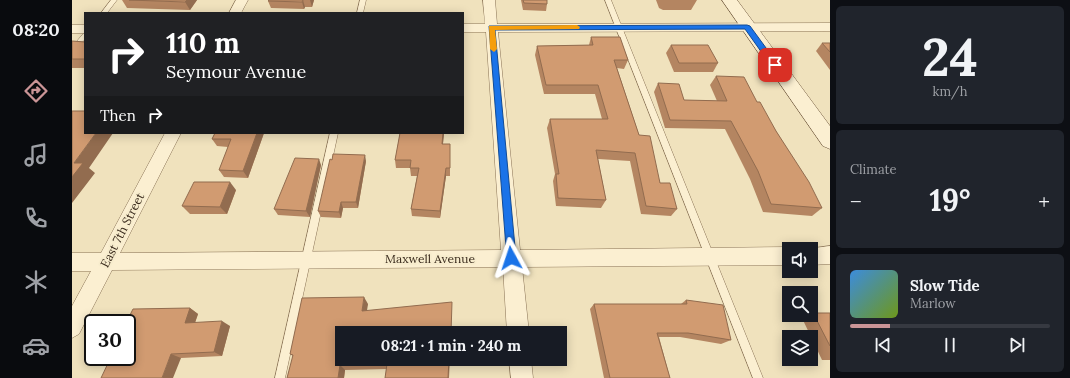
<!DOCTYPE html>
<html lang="en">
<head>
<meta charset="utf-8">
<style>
  body { margin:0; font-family:Lora,serif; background:#20242c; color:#f1f3f6; height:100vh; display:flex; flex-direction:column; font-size:15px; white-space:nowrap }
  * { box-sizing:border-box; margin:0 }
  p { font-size:13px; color:#9ea1a6 }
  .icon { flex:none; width:22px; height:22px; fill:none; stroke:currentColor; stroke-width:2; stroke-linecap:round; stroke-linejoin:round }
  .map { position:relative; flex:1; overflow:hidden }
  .side { display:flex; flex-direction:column; gap:6px; padding:6px; background:#0d0f14; width:240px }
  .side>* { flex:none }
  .hud { position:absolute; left:12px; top:12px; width:380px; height:122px; border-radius:0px; box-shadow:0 2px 10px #0003; background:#202124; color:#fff; overflow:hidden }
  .buttons { position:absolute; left:710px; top:242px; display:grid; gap:8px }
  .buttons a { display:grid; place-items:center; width:36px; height:36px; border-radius:0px; background:#171b24; box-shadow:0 2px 10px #0003; font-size:20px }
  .speed { position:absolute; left:12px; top:314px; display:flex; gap:8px; font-size:20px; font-weight:700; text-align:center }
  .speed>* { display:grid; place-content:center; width:52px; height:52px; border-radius:50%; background:#171b24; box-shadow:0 2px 10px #0003; line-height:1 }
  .speed .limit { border:2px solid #111; border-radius:6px; background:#fff; color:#111 }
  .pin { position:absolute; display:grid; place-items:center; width:34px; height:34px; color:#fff; margin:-17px; border-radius:8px; box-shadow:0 2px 6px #0006 }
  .me { position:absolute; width:44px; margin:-22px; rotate:355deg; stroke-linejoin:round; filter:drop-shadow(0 0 3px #0008) }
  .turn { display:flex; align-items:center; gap:14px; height:84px; padding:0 16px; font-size:18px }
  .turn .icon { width:52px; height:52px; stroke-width:2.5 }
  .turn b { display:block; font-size:28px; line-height:34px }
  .then { display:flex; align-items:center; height:38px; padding:0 16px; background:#0003; gap:8px; font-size:15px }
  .big { font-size:30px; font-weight:700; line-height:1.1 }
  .side .tile { flex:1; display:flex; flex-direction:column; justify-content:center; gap:6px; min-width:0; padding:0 14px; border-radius:6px; background:#20242c }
  .side .dial { align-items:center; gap:0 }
  .dial b { font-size:52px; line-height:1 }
  .song { display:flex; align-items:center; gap:12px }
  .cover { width:48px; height:48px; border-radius:6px; background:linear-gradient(135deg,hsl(210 70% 55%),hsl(80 70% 35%)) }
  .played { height:4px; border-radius:2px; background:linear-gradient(90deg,#cb9597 20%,#363941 20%) }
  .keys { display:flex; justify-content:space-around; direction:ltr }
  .heat { display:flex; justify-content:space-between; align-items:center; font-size:22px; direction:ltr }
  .trip { position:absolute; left:263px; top:326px; width:232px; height:40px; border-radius:0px; background:#171b24; box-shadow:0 2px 10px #0003; font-weight:700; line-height:40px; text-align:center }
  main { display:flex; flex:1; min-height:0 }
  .dock { display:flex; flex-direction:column; width:72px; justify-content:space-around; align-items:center; background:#090b0e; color:#9ea1a6 }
  .dock .icon { width:28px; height:28px }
  .dock .active { color:#cb9597 }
  .dock b { font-size:18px; color:#f1f3f6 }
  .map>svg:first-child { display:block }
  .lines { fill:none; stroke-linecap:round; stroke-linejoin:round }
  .lane-casing { stroke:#897255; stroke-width:1 }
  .street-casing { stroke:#897255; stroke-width:1 }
  .secondary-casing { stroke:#6b5339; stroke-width:1 }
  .lane { fill:#fbefd1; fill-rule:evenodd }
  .street { fill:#fbefd1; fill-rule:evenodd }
  .secondary { fill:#fbefd1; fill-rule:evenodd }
  .wall { fill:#b48561 }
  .shaded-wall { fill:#926c4f }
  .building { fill:#d19b71; stroke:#926c4f }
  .route { fill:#1a73e8; stroke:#114b97 }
  .slow { fill:#f59e0b }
  .labels { text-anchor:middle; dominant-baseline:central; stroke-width:4; stroke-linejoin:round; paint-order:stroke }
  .street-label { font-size:12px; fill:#38291b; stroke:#f7eccd }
</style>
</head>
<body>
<main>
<nav class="dock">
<b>08:20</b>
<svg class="icon active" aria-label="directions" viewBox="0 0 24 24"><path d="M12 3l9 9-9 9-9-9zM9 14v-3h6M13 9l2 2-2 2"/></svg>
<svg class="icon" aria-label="music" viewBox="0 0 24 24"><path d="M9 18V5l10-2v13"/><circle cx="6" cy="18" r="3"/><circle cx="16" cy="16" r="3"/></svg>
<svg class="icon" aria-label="phone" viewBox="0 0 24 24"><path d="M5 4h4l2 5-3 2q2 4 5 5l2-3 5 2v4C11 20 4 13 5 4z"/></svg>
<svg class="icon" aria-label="climate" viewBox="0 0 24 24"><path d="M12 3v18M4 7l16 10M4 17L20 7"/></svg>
<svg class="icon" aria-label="car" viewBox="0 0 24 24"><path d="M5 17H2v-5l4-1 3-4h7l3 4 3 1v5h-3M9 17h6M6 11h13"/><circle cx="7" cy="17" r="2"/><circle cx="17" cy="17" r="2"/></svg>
</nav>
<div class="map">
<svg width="758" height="378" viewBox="0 0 758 378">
  <rect width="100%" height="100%" fill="#f0e2bd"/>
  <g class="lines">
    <defs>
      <g id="lane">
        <polygon points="39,0 45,0 35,13 29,13"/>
        <polygon points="288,0 294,0 291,13 285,13"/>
        <polygon points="533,0 539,0 691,378 681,378"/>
        <polygon points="13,33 13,39 2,52 0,53 0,47 11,34"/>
        <polygon points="258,133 266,133 213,378 203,378"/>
      </g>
      <g id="street">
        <polygon points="164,0 176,0 169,13 157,13"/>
        <polygon points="411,0 423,0 425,24 758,23 758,31 426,32 448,250 717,247 721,249 717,249 717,265 450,267 457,333 435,333 431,267 40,270 7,334 0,338 0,306 19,271 0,271 0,253 29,253 93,133 109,133 48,253 429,250 414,32 391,32 391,24 413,24"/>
        <rect x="0" y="25" width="13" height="8"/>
        <polygon points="758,246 758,264 739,265 739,249 735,249"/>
        <polygon points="437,359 459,359 461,378 439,378"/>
      </g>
      <polygon id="secondary" points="650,0 665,0 758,126 758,149 751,146"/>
    </defs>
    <use href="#lane" class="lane-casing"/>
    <use href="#street" class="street-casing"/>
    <use href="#secondary" class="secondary-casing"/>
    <use href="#lane" class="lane"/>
    <use href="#street" class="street"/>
    <use href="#secondary" class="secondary"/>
  </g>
  <g class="wall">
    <polygon points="50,0 125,0 118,10 55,8"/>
    <polygon points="197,0 242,0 240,7 233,7 232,9 199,8 196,1"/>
    <polygon points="449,0 475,0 475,4 474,11 451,10"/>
    <polygon points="584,0 625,0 619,10 591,10 587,8"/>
    <polygon points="519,37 556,60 552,69 545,68 567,135 588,183 605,209 599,216 569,214 558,161 526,159 534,200 529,208 484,206 481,181 483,174 475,128 478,119 530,119 523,94 472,94 463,55 465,46 517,45"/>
    <polygon points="0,41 13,42 13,68 0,68"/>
    <polygon points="750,43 758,43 758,70 744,51"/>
    <polygon points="599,45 646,63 641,72 602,72 594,53"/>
    <polygon points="644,76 685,102 704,131 750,208 740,216 691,212 678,179 653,129 593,128 582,92 586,83 612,100 645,101 638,85"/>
    <polygon points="143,133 192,133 176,178 152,177 147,170 156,147 145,146 140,139"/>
    <polygon points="328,133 372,133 371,144 378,144 378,176 374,176 368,218 340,216 339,209 345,176 339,176 338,168 324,168 323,160"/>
    <polygon points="294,161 286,208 271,208 269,218 249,217 246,211"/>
    <polygon points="249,165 238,217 206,215 202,209"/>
    <polygon points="164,190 155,214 118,214 110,206"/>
    <polygon points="614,300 659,340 649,344 608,337 587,337 598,378 532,378 518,309 522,304 609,304"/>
    <polygon points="296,304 270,359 378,359 377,378 313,378 315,369 273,370 272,378 215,378 221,356 218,354"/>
    <polygon points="118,308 126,314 123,323 158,326 150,356 109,358 29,378"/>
    <polygon points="741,313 758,313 758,360 750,360 730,318 736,315 739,315 739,314"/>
  </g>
  <g class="shaded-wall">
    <polygon points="115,0 125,0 118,10 113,2"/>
    <polygon points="231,0 233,7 232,9 230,2"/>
    <polygon points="238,0 242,0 240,7"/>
    <polygon points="24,133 41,133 17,168 23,173 0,203 0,177 2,163"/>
    <polygon points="185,133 192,133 176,178 171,171"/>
    <polygon points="371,133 372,133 370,152 370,144"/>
    <polygon points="293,155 294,161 286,208 284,202"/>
    <polygon points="247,159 249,165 238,217 234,211"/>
    <polygon points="374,168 374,176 368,218 368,211"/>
    <polygon points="158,182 164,190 155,214 148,207"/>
    <polygon points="269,202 271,208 269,218 267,212"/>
    <polygon points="292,297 296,304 294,317 290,311"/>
    <polygon points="118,308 126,314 121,328 113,323"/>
    <polygon points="150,321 158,326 150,356 142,352"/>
    <polygon points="99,354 109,358 101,378 90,378"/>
    <polygon points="268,365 273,370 272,378 266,378"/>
  </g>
  <g class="building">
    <polygon points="57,0 115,0 113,2"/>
    <polygon points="197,0 231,0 230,2 196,1"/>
    <polygon points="451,0 475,0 475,4 452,3"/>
    <polygon points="519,37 548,37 556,60 542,60 567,135 578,136 588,183 598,183 605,209 574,206 563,153 524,150 534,200 486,198 484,174 487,174 478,119 536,119 526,85 474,85 465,46 521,45"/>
    <polygon points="0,41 13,42 13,59 0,59"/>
    <polygon points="750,43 758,43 758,52"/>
    <polygon points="599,45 636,45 646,63 607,63"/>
    <polygon points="644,76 672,77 685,102 688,102 704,131 737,182 750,208 699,204 686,171 659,121 598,120 586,83 607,84 612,100 655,101"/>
    <polygon points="0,111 13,111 13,133 24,133 2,163 11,163 0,177"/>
    <polygon points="143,133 185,133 171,171 147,170 159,139 140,139"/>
    <polygon points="328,133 371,133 370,144 378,144 378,168 374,168 368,211 339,209 347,168 338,168 339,160 323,160"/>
    <polygon points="261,154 293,155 284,202 269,202 267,212 246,211 258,159 260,160"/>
    <polygon points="223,158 247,159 234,211 202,209"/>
    <polygon points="122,182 158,182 148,207 110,206"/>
    <polygon points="292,297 290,311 380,302 379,333 270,333 270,359 377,359 376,378 313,378 315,364 268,365 266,378 215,378 221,355 218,354 230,298"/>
    <polygon points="614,300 651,305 659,340 616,333 585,333 598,378 538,378 522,304 615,304"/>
    <polygon points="118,308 113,323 150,321 142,352 99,354 90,378 29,378 39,357 55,357 55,323 54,323 61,309"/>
    <polygon points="741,313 758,313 758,346"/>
  </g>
  <polygon class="route" points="675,25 678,26 705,63 705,67 700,67 673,29 423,30 444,258 442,261 435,261 417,26"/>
  <polygon class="slow" points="505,25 508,27 507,29 423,30 425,49 422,52 418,49 417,26"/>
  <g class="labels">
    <g class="street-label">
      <text transform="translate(50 230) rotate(-63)">East 7th Street</text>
      <text x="358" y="258">Maxwell Avenue</text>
    </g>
  </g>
</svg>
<div class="buttons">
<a><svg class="icon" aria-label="sound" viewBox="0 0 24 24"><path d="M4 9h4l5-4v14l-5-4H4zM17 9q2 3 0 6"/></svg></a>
<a><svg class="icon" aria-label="search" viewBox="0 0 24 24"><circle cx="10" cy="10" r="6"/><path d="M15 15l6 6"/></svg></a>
<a><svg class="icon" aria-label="layers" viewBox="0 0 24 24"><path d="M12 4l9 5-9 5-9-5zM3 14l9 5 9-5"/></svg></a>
</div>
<div class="speed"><div class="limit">30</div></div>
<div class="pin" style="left:703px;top:65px;background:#d93025"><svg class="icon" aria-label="arrive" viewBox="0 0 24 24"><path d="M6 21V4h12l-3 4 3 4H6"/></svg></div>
<svg class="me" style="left:439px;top:258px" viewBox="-20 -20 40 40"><path d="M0-17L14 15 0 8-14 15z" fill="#1a73e8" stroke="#fff" stroke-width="4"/></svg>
<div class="trip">08:21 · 1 min · 240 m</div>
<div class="hud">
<div class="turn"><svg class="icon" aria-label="right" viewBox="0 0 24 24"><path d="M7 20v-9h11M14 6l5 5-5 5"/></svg><div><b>110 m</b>Seymour Avenue</div></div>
<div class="then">Then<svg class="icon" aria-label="right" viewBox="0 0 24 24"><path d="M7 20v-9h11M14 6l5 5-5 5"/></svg></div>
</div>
</div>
<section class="side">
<div class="tile dial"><b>24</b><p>km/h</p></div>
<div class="tile"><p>Climate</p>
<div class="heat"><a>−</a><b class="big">19°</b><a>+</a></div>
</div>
<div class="tile">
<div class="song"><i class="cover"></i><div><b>Slow Tide</b><p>Marlow</p></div></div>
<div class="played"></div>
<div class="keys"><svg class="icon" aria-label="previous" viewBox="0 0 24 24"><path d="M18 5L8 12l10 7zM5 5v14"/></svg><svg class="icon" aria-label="pause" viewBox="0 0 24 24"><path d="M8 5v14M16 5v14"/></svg><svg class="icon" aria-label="next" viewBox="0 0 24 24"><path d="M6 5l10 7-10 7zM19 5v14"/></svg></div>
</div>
</section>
</main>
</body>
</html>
